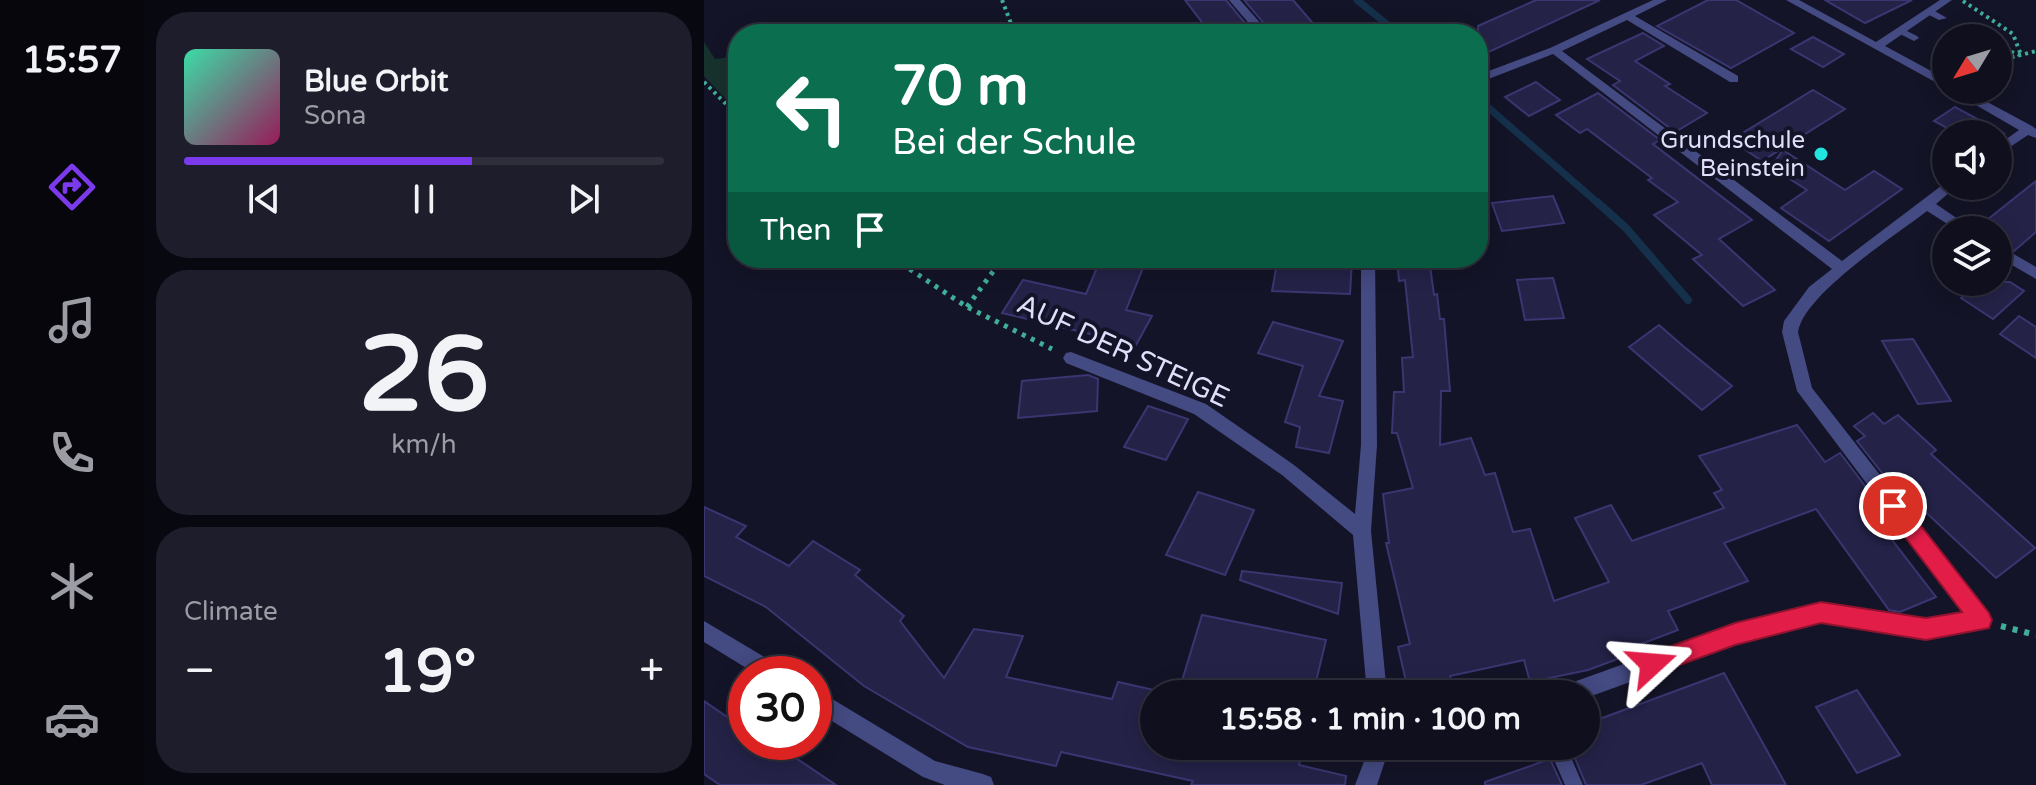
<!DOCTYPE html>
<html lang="en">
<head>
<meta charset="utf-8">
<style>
  body { margin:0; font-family:"Varela Round",sans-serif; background:#1d1d2b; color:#f1f3f6; height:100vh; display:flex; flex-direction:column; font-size:30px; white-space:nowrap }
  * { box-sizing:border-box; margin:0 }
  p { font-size:26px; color:#9b9ca4 }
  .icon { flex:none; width:44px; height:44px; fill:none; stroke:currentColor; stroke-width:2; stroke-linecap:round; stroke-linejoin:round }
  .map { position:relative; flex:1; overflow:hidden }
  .sheet { display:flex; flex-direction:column; gap:12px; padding:12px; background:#080810; width:560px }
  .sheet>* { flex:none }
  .top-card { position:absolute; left:24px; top:24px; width:760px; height:244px; border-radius:32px; box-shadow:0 4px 20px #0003,0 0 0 2px #2f2f3c; background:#0b6e4f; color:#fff; overflow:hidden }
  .needle { width:52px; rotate:232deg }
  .fabs { position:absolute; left:1228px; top:24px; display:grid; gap:16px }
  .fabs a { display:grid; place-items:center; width:80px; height:80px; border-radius:50%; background:#0f0f1e; box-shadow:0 4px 20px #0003,0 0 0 2px #2f2f3c; font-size:40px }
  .speed { position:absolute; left:24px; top:656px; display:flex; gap:16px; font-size:40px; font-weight:700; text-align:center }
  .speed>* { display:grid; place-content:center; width:104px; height:104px; border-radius:50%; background:#0f0f1e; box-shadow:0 4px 20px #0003,0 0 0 2px #2f2f3c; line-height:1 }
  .speed .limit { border:12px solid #d22; background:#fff; color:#111 }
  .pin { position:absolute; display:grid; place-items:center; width:68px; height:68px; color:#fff; margin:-34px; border:4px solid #fff; border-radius:50%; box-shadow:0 2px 8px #0007 }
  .me { position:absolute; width:88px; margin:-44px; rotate:71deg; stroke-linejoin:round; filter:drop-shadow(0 0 6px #0008) }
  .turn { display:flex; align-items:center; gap:28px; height:168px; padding:0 32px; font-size:36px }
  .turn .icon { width:104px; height:104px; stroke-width:2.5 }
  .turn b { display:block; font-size:56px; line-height:68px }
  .then { display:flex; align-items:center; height:76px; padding:0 32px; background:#0003; gap:16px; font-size:30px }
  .big { font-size:60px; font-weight:700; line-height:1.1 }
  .sheet .card { flex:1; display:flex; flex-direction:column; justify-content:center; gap:12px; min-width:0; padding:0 28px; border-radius:32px; background:#1d1d2b }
  .sheet .dial { align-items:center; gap:0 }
  .dial b { font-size:104px; line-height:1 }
  .song { display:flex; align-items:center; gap:24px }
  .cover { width:96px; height:96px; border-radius:12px; background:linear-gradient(135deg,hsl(160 70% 55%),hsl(330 70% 35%)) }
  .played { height:8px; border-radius:4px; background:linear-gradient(90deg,#7c3aed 60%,#2f2f3c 60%) }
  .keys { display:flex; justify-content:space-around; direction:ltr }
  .heat { display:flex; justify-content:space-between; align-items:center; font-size:44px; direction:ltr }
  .trip { position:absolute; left:436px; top:680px; width:460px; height:80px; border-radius:40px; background:#0f0f1e; box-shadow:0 4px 20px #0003,0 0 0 2px #2f2f3c; font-weight:700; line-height:80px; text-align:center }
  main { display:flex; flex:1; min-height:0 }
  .menu { display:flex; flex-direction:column; width:144px; justify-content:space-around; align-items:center; background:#06060c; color:#9b9ca4 }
  .menu .icon { width:56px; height:56px }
  .menu .current { color:#7c3aed }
  .menu b { font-size:36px; color:#f1f3f6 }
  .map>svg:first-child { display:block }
  .green { fill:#17322d }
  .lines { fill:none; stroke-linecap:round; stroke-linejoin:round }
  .stream-far1 { stroke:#15304b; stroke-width:7 }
  .stream { stroke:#15304b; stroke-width:8 }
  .building { fill:#242247; stroke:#3a3671; stroke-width:2 }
  .path-far2 { stroke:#3faf99; stroke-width:4; stroke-dasharray:3 4; stroke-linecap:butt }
  .path-far1 { stroke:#3faf99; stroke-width:5; stroke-dasharray:4 6; stroke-linecap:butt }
  .path { stroke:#3faf99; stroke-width:6; stroke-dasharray:5 7; stroke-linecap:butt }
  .service { fill:#444a82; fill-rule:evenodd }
  .minor { fill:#444a82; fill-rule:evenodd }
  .tertiary { fill:#444a82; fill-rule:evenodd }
  .route { fill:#e11d48; stroke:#92132f; stroke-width:2 }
  .poi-dot { fill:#20e6df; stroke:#141428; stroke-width:3 }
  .labels { text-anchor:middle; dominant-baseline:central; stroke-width:8; stroke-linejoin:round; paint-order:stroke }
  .far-poi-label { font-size:24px; fill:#dfdffb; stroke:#141428; text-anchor:end }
  .street-label { font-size:28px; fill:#dfdffb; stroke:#141428 }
</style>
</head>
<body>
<main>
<nav class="menu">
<b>15:57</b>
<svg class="icon current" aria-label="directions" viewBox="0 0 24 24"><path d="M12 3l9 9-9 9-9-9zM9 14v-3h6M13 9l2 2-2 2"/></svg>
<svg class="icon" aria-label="music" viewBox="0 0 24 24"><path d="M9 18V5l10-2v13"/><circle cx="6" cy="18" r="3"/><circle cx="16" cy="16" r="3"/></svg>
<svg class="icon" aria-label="phone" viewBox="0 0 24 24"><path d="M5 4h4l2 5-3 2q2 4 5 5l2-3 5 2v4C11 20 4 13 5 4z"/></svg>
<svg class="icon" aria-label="climate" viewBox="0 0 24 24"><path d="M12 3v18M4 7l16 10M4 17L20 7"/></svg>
<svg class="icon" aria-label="car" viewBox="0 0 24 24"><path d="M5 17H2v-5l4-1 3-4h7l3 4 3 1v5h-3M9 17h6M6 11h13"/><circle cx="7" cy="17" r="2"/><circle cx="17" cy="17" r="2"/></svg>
</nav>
<section class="sheet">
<div class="card">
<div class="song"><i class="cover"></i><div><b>Blue Orbit</b><p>Sona</p></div></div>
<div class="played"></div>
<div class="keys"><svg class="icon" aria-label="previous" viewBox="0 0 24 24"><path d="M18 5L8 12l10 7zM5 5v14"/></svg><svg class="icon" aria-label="pause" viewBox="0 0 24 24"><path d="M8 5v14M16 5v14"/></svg><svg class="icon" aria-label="next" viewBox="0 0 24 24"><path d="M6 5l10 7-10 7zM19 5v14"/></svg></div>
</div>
<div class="card dial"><b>26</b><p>km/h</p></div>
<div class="card"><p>Climate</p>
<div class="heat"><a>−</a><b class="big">19°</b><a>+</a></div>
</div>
</section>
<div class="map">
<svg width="1332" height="785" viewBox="0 0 1332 785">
  <rect width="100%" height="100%" fill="#141428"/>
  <polygon class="green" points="0,42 11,59 34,56 34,112 0,76"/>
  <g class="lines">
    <g class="stream-far1">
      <polyline points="653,0 695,34"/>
      <polyline points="779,103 895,204"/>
    </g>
    <polyline class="stream" points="893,202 922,228 984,300"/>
  </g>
  <g class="building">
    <polygon points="481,0 522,0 550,34 507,34"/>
    <polygon points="540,0 589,0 618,34 569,34"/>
    <polygon points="832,0 896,0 774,57 774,26"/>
    <polygon points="1004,0 1032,0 1090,33 1027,68 953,26"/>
    <polygon points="1121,0 1208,0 1161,23"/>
    <polygon points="939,33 960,46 931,61 966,84 961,86 1003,113 971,132 909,85 916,81 883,59"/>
    <polygon points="1109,37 1140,54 1119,67 1087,49"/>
    <polygon points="832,82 856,100 825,116 801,97"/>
    <polygon points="1109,90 1141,109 1058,161 1027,140"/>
    <polygon points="894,93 956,140 949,144 1048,220 1015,239 1071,290 1039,306 989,259 998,255 950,215 974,202 944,180 948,178 883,129 876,133 852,115"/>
    <polygon points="1251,107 1301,134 1254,134 1230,121"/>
    <polygon points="1079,150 1141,190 1170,171 1198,189 1125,241 1077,208 1103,190 1067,167"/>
    <polygon points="1332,181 1332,232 1310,251 1294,242 1294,230 1278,224"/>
    <polygon points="849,196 860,223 798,231 788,203"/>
    <polygon points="397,258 443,258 422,310 448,316 432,345 298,313 319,280 382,294"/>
    <polygon points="574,258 648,260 646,294 568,291"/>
    <polygon points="693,258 725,258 730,295 733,294 736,319 740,319 746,391 737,391 736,445 767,438 781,475 791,473 809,532 826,529 850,601 905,582 871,518 907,505 928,541 1020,508 1010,493 1018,490 995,456 1093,425 1121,462 1136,453 1183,515 1172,519 1232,597 1196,612 1185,610 1112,509 1020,543 1044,581 964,611 974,630 916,652 919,657 884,670 826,682 820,660 746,676 751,694 705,694 694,647 706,644 682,543 685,543 679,494 709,488 693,433 688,433 690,392 700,392 698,358 709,357 701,280 695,281"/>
    <polygon points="849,278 860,318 821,320 813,280"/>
    <polygon points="1277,282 1306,282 1320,291 1289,319 1257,298"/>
    <polygon points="1315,316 1332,327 1332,358 1296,334"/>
    <polygon points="569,322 639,341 615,396 639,401 625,453 592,447 596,427 581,422 599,366 554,353"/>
    <polygon points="955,325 979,346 1028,386 998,410 925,347"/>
    <polygon points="1209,339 1247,401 1214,404 1178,341"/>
    <polygon points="384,375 394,379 393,411 314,418 318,381"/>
    <polygon points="444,406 484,419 462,460 420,447"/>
    <polygon points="1169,413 1180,424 1194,415 1232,450 1227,454 1331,548 1292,578 1213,504 1205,507 1153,441 1161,436 1150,426"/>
    <polygon points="494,492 550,510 521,575 462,555"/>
    <polygon points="0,507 42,526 32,537 85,566 109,541 156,570 151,575 200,616 196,621 240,678 270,629 319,636 302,677 408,699 414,682 450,690 450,746 599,746 595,765 642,776 641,785 487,785 489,781 357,752 352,766 264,747 160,686 62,607 0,576"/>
    <polygon points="538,571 638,583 634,614 536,580"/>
    <polygon points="498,615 622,640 609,694 474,694"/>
    <polygon points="1020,673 1082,785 1008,785 998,763 937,785 882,785 868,751 882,746 882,724"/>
    <polygon points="1153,690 1196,755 1153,773 1112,707"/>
    <polygon points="0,701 42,730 42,742 68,742 132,785 16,785 0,774"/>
    <polygon points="846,759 858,785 781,785 781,782"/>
  </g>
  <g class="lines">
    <g class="path-far2">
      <polyline points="298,0 311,34"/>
      <polyline points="1259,1 1309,34 1317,55"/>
      <polyline points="1294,47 1316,55"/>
      <polyline points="1294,61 1332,51"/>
      <polyline points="0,82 34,116"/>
    </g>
    <g class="path-far1">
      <polyline points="189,258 263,307 348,349"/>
      <polyline points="263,307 299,258"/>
    </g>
    <polyline class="path" points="1297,626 1332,635"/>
    <g class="service">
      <polygon points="1223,10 1229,10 1243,18 1235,20 1223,14"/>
      <polygon points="1197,28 1213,36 1215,38 1210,41 1194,33 1192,31"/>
      <polygon points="844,746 862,746 879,785 861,785"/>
    </g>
    <g class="minor">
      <polygon points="525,0 536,0 566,34 554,34"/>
      <path d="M949 0H963L931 16 1034 76V82H1026L923 20 858 51 1138 261 1241 183 1242 186H1253L1232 204 1270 230H1253L1223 211C1191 236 1100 294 1094 332L1108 388 1284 613 1287 620 1284 627 1222 639 1117 623 1031 644 882 698V694H854L857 687 864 684 1031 624 1117 603 1222 619 1260 613 1093 391 1078 332 1080 321 1105 287 1128 269 849 54 774 83V75L846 48Z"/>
      <polygon points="1082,0 1095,0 1172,42 1236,0 1248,0 1181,46 1242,79 1242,88"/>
      <polygon points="1246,90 1261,90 1328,126 1332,129 1332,138 1324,135 1294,155 1294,145 1315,130"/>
      <polygon points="1294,245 1332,267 1332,279 1294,257"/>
      <polygon points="657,258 671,258 673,445 667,531 683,694 663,694 649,535 578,475 490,414 362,363 359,358 362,353 367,352 502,404 590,465 651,514 657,445"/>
      <polygon points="666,746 686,746 673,785 651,785"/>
      <polygon points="691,746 719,746 716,753 709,756 694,753"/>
    </g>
    <g class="tertiary">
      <polygon points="0,621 77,667 80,674 52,674 0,642"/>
      <polygon points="110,688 231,761 279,774 287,777 290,785 241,785 219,777 110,710"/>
    </g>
  </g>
  <polygon class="route" points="1189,497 1196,499 1285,613 1288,620 1285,628 1222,640 1117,623 1031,645 948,675 940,672 937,664 940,656 948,653 1031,623 1117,602 1222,618 1258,612 1182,512 1179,506 1182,499"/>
  <circle class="poi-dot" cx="1117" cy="154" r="8"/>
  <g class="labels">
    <g class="far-poi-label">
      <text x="1101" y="140">Grundschule<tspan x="1101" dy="28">Beinstein</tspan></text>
    </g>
    <g class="street-label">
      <text transform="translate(419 351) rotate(25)">AUF DER STEIGE</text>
    </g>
  </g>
</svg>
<div class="fabs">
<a><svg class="needle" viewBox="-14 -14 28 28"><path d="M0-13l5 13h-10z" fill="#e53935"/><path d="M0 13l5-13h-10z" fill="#9b9ca4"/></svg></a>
<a><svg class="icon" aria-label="sound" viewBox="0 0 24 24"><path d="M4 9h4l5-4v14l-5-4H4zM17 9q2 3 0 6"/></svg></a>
<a><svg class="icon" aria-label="layers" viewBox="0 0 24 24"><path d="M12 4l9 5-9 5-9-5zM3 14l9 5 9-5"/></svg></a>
</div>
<div class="speed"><div class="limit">30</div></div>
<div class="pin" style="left:1189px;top:506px;background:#d93025"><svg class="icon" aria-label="arrive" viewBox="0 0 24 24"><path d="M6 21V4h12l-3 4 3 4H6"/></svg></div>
<svg class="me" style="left:948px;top:664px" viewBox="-20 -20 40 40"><path d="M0-17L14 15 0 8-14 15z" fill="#e11d48" stroke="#fff" stroke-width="4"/></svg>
<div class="trip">15:58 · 1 min · 100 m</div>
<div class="top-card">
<div class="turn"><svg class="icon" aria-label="left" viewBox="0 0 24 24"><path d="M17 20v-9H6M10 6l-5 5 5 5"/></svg><div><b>70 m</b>Bei der Schule</div></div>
<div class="then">Then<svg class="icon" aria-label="arrive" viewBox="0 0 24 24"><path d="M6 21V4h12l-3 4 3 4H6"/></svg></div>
</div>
</div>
</main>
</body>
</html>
